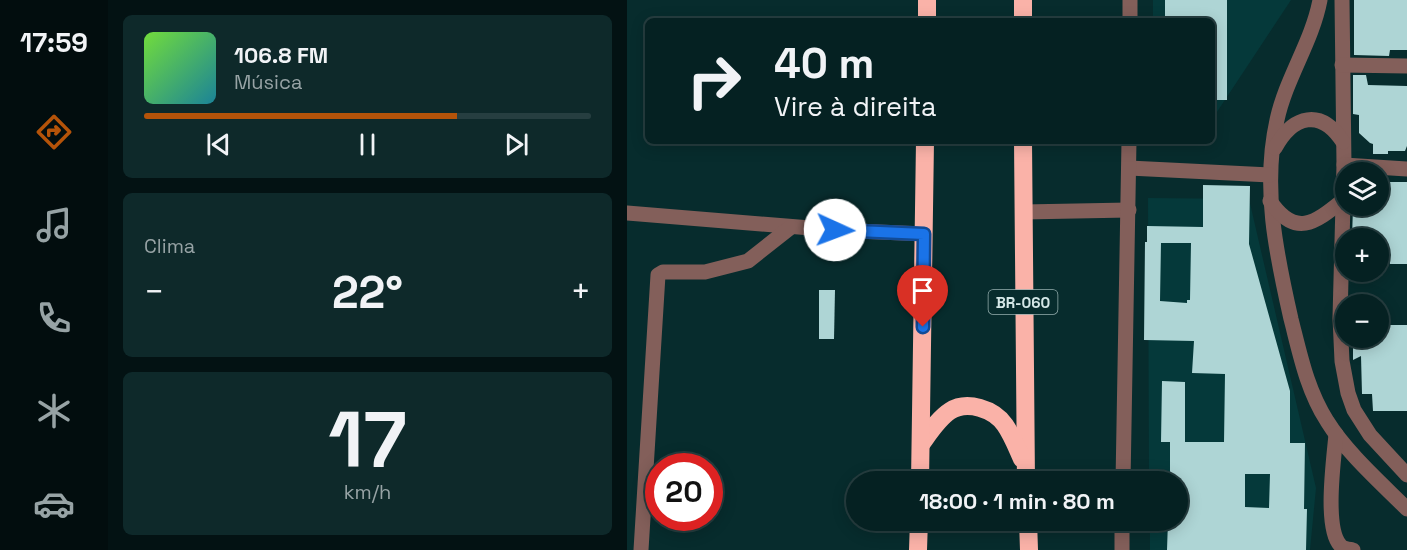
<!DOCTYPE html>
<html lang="pt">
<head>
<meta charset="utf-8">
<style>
  body { margin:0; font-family:"Space Grotesk",sans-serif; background:#0e292a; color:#f1f3f6; height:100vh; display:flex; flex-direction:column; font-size:22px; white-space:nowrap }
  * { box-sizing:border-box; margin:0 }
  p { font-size:20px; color:#97a3a5 }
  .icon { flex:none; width:33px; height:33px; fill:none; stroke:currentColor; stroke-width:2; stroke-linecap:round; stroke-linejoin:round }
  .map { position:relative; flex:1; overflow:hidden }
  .panel { display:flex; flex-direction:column; gap:15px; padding:15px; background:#031213; width:519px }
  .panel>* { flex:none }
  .banner { position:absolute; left:18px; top:18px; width:570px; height:126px; border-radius:9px; box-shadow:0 3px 15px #0003,0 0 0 2px #263e40; background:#052122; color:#f1f3f6; overflow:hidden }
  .buttons { position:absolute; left:708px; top:162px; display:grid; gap:12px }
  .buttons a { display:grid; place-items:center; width:54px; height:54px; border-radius:50%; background:#052122; box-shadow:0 3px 15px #0003,0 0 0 2px #263e40; font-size:30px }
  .speed { position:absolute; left:18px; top:453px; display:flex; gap:12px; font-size:30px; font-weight:700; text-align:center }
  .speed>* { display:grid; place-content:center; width:78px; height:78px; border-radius:50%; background:#052122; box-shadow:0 3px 15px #0003,0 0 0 2px #263e40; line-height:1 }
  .speed .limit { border:9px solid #d22; background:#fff; color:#111 }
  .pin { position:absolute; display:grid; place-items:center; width:51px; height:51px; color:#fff; margin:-62px -26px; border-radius:50% 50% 50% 0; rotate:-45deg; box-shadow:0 0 6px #0007 }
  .pin .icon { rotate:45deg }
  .me { position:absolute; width:66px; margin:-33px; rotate:92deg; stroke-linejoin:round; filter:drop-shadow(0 0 4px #0008) }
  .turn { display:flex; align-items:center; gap:21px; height:126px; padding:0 30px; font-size:27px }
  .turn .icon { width:78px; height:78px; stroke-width:2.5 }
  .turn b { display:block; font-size:42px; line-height:51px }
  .big { font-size:45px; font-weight:600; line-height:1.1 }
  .panel .tile { flex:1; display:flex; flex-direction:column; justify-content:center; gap:9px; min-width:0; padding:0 21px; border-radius:9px; background:#0e292a }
  .panel .dial { align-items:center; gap:0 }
  .dial b { font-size:78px; line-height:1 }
  .song { display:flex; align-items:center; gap:18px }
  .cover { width:72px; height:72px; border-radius:9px; background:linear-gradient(135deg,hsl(100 70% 55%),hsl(190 70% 35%)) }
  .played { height:6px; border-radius:3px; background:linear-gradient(90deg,#b45309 70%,#263e40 70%) }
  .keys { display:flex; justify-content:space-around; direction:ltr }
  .heat { display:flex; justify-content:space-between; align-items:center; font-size:33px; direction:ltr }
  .trip { position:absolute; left:219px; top:471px; width:342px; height:60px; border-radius:30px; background:#052122; box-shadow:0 3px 15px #0003,0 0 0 2px #263e40; font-weight:600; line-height:60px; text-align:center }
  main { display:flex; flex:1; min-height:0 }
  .tabs { display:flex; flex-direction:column; width:108px; justify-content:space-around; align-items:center; background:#020d0e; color:#97a3a5 }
  .tabs .icon { width:42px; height:42px }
  .tabs .current { color:#b45309 }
  .tabs b { font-size:27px; color:#f1f3f6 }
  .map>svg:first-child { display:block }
  .built { fill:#05393a }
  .building { fill:#aed5d5; fill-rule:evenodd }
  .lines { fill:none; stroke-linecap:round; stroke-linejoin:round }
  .minor { stroke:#835f5a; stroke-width:15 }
  .highway { stroke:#fab2a8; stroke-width:18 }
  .route-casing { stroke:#114b97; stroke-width:15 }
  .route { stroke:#1a73e8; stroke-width:10 }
  .labels { text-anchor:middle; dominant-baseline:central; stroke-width:6; stroke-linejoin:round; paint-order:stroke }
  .shield { fill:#072c2d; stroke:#96afaf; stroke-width:1.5 }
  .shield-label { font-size:15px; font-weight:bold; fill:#d4e7e7 }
</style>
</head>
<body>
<main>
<nav class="tabs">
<b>17:59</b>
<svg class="icon current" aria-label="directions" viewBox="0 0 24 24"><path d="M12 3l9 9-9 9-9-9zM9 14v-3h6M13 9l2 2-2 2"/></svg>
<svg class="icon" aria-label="music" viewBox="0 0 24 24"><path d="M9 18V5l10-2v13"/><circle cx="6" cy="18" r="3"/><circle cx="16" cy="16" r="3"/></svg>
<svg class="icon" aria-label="phone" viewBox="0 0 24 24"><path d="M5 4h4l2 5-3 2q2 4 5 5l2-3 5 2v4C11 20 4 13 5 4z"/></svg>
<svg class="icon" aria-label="climate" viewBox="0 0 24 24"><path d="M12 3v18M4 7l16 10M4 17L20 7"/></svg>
<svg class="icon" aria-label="car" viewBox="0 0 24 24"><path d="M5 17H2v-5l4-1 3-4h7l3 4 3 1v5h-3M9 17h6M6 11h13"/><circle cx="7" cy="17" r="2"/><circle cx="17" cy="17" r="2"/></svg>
</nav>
<section class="panel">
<div class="tile">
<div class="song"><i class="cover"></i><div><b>106.8 FM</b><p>Música</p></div></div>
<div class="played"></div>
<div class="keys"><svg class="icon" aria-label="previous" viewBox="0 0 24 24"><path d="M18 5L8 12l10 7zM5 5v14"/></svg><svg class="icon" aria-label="pause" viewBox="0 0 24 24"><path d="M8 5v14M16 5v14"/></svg><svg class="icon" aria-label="next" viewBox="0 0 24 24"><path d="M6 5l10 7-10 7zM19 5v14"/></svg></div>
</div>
<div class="tile"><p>Clima</p>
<div class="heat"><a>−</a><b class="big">22°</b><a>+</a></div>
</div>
<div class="tile dial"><b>17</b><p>km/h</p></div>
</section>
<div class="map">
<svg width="780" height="550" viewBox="0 0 780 550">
  <rect width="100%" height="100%" fill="#072c2d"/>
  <g class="built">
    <polygon points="526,0 664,0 586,118 585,21 526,21"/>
    <polygon points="521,198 622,199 689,488 683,550 523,550 523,521 550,520 550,482 522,481"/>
  </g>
  <g class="building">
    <polygon points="538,0 600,0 600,100 585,100 585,21 538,21"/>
    <polygon points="727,0 780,0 780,50 763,50 762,56 727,55"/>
    <polygon points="726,75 739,75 741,85 780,86 780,146 778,151 761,151 761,154 746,154 746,144 743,143 732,133 732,115 726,114"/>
    <polygon points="763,182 780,182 780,264 763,264 762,260 752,260 752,238 725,238 726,207 752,206 752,190 763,191"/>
    <path d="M576 185 623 186 622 244 663 391V443H678L677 509H680L679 550H540L541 520H550V482H543V442H534L535 381 558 382V442H597L598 374 565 373 567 341 517 340 518 242H520V226L576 227ZM534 243H564L563 300H560V303L533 301ZM618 474H643L642 508 618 507Z"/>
    <polygon points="192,290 208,290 207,339 192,339"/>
    <polygon points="752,325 780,325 780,411 746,411 745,394 735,394 734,356 726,360 726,342 732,341 732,338 752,338"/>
  </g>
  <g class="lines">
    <g class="minor">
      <path d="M693 0C685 42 659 78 650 120 635 187 649 253 664 319 673 354 680 390 700 421 719 452 754 483 780 509"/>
      <polyline points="715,0 717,165 713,318 715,361 721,393 727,410 743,435 780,475"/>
      <polyline points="503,21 503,0"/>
      <polyline points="715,65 780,66"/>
      <path d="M648 148C666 115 694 108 716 142"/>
      <polyline points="717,165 780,169"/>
      <polyline points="502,168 643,175"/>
      <path d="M643 201C668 238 688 223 715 201"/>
      <polyline points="396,212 502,210"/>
      <polyline points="0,213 208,230 297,234"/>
      <path d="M709 434C707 458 697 527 713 545 716 549 721 549 726 550"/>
      <polyline points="496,482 502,141"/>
      <polyline points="14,550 31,275 36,272 78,272 121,261 164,227"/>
      <polyline points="495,550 495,520"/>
    </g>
    <g class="highway">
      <polyline points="300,21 300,0"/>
      <polyline points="396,21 396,0"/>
      <polyline points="396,141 399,482"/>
      <path d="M295 443C303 432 312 418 323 411 340 400 367 409 378 425 385 435 390 448 395 459"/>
      <polyline points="293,482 298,141"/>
      <polyline points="401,520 402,550"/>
      <polyline points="291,550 292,520"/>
    </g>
  </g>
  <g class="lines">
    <defs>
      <polyline id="route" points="208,230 297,234 296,327"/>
    </defs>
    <use href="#route" class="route-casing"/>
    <use href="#route" class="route"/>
  </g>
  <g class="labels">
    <rect class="shield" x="361.5" y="290" width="69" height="24" rx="4.5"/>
    <g class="shield-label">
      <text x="396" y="302">BR-060</text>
    </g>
  </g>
</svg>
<div class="buttons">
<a><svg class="icon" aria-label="layers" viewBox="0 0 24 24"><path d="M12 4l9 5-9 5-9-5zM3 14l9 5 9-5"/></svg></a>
<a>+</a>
<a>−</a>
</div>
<div class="speed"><div class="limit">20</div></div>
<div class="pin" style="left:296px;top:327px;background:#d93025"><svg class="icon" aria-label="arrive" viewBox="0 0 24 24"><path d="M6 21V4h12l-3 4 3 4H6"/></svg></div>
<svg class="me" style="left:208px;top:230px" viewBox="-20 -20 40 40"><circle r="19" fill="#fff"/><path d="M0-13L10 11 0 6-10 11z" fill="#1a73e8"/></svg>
<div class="trip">18:00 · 1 min · 80 m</div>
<div class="banner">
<div class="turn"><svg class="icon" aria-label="right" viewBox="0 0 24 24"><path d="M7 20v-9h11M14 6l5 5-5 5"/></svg><div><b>40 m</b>Vire à direita</div></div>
</div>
</div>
</main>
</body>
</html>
